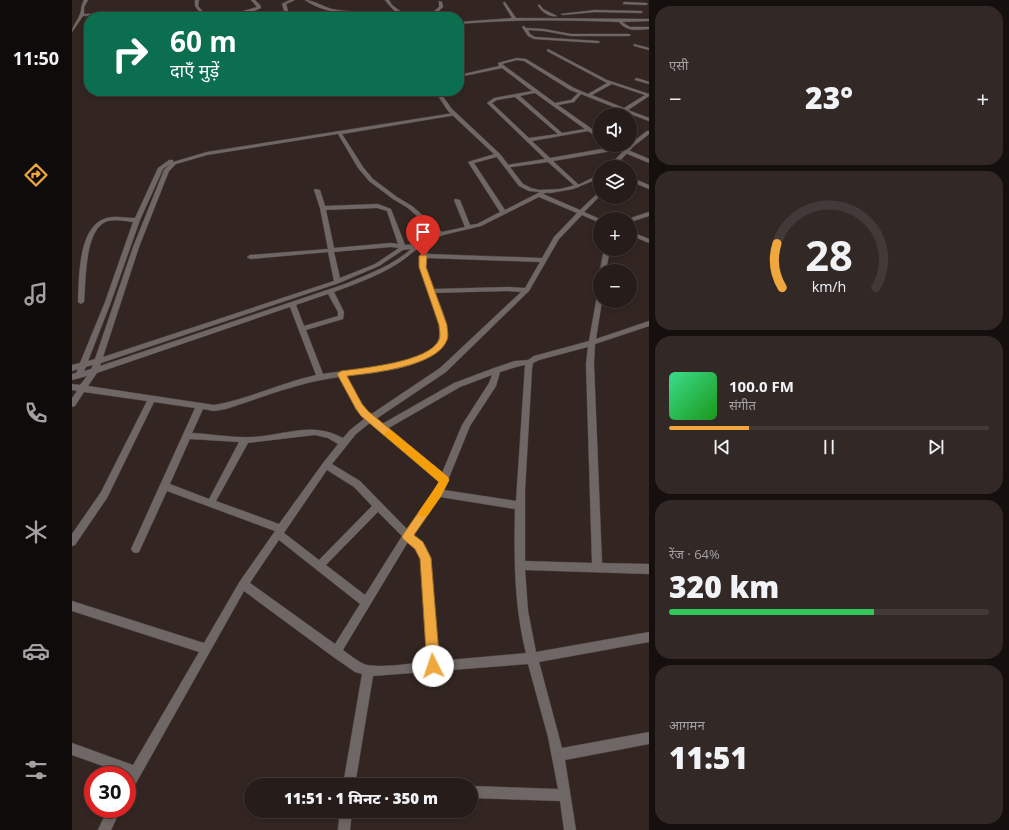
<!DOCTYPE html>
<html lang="hi">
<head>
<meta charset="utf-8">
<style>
  body { margin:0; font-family:"Open Sans","Noto Sans Devanagari",sans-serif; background:#322927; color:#f1f3f6; height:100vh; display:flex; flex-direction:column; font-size:15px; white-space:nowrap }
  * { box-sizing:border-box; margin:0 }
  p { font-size:13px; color:#a4a1a2 }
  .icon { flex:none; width:22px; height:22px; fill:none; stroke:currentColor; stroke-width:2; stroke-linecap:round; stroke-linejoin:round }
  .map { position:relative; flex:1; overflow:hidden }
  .panel { display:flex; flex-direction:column; gap:6px; padding:6px; background:#150f0e; width:360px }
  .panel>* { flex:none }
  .banner { position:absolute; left:12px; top:12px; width:380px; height:84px; border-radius:16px; box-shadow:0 2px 6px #0003,0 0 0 1px #423a39; background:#0b6e4f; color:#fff; overflow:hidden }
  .buttons { position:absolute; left:521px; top:108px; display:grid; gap:8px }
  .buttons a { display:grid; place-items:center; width:44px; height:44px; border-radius:50%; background:#261c1a; box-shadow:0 2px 6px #0003,0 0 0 1px #423a39; font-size:20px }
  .speed { position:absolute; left:12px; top:766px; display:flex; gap:8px; font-size:20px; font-weight:700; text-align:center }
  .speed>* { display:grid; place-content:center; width:52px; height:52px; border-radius:50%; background:#261c1a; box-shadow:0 2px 6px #0003,0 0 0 1px #423a39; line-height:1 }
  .speed .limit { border:6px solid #d22; background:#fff; color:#111 }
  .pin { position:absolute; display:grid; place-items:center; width:34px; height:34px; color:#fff; margin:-41px -17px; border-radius:50% 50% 50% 0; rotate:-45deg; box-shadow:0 0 4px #0007 }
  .pin .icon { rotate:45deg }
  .me { position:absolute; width:44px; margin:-22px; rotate:356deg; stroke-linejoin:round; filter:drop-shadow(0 0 3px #0008) }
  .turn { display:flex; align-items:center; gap:14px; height:84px; padding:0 20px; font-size:18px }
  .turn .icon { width:52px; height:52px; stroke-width:2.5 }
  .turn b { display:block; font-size:28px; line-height:34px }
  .big { font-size:30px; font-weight:800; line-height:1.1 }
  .panel .card { flex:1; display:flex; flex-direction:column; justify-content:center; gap:6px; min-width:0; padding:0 14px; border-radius:16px; background:#322927 }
  .panel .dial { align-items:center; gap:0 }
  .dial svg { height:104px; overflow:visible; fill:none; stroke:#423a39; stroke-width:7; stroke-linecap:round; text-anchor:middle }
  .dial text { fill:#f1f3f6; stroke:none }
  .song { display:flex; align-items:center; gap:12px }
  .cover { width:48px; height:48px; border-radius:6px; background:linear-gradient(135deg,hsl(150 70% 55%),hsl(120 70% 35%)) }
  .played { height:4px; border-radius:2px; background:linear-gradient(90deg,#efa73e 25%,#423a39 25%) }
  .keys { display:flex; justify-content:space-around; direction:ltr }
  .heat { display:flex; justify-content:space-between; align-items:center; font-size:22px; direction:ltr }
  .charge { height:6px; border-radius:3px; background:linear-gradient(90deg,#34c759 64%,#423a39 0) }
  .trip { position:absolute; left:172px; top:778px; width:234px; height:40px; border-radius:20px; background:#261c1a; box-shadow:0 2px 6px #0003,0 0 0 1px #423a39; font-weight:800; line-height:40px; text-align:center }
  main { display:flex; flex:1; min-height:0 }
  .menu { display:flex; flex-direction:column; width:72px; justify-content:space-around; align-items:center; background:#0f0b0a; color:#a4a1a2 }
  .menu .icon { width:28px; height:28px }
  .menu .on { color:#efa73e }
  .menu b { font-size:18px; color:#f1f3f6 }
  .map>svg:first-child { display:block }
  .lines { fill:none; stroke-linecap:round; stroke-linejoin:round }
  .minor-casing { stroke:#4e423e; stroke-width:1 }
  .tertiary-casing { stroke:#4e423e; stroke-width:1 }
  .minor { fill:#6e6765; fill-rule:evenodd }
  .tertiary { fill:#6e6765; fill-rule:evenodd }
  .route { fill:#efa73e; stroke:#9b6d28 }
  .slow { fill:#f59e0b }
</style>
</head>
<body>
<main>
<nav class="menu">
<b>11:50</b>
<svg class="icon on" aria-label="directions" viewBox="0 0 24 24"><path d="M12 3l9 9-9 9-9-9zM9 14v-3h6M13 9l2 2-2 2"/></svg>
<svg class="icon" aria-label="music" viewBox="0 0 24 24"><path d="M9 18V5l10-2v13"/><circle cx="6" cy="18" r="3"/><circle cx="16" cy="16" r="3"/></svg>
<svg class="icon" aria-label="phone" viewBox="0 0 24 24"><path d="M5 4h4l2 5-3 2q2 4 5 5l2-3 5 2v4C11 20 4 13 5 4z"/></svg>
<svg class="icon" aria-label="climate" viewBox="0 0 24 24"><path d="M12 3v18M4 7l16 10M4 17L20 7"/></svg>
<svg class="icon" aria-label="car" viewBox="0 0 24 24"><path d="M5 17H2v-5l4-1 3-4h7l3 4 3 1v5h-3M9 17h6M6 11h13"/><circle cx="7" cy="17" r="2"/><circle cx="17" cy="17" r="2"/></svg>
<svg class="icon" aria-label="filters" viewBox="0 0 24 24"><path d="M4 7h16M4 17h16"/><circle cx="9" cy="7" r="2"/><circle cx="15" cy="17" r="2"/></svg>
</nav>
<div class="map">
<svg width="577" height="830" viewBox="0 0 577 830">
  <rect width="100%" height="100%" fill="#332622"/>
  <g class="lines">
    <defs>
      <g id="minor">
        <path d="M12 0H16L12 7V14L66 12 127 15 129 14 123 6V0H127L126 6 133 14 132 15H158L185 7 179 0H183L188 5 189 8C154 25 104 15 67 14 48 14 30 15 11 16L0 32C0 26 5 22 7 16 10 11 8 8 12 0Z"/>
        <polygon points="218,0 223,0 214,4 218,17 214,17 210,4"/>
        <path d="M313 0H317L320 5 336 17C327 17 318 7 313 0Z"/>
        <polygon points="367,1 370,2 371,7 362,15 337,17 360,13 367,7"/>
        <path d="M433 2 444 18 577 19V21L550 22 558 27H577V29C565 30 555 32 547 22 493 20 440 19 387 24V22L440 18 431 3Z"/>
        <polygon points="552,2 574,3 576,4 574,5 551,4"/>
        <path d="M466 5H468L471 9 485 16C478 18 468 11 466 5Z"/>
        <polygon points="523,10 569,11 571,12 569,13 523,12 491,15 489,14"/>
        <polygon points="278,11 279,13 256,17 248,17"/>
        <polygon points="452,26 454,28 472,29 499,34 557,34 559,35 557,36 499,36 472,31 456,30 458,34 463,37 526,41 528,42 526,43 462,39 456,36 450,27"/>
        <polygon points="562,44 577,48 577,50 562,46"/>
        <path d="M476 49 535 80 577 94V96L556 110 577 118V121L553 112 548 115H543L549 110 509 94 502 102 486 105 520 129 528 125V128L523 132 528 136V139L516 131 460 141 478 158 547 146 577 159V163L546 150 481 161 507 185 508 186 505 188 476 162 433 168V166L435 165 473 159 415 103 422 98 460 91 430 68 387 77V75L427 66 426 63 445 58 454 59 502 88 516 94 535 83 475 51ZM445 60 452 61 498 90 506 93 499 100 483 103 430 64ZM540 84 573 95 552 108 520 95ZM463 93 513 129 490 133 448 96ZM443 97 486 134 457 138 420 103 425 100Z"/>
        <polygon points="565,78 577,82 577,84 563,80 563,79"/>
        <path d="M382 113H384V115L270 134 291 167 301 179 325 197 340 206 370 232 393 227 382 200 383 199 388 200 398 225 405 224 428 212 396 162 426 153 429 155 428 156 402 163 433 210 472 190 475 192 471 194 508 210 528 191V196L512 212 528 219V223L510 215 487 239 457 291 374 372 304 419 310 424 382 383 422 368 443 361 456 360 462 356 517 341 526 290 528 289V301H530L524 339 577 321V326L523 344 522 364 530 563 577 564V574L453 570 456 611 464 652 577 632V642L467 662 490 748 577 732V744L493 760 504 830H492L488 801 399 798V786L486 789 476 737 456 664 301 676 283 785H271L290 674 283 672 260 656 172 591 59 792 55 794 56 775 0 755V743L61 765 127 652 0 611V601L132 643 168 581 203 531 95 491 67 552 64 553 61 552 59 549 123 408 82 402 35 498 3 545 0 546V534L29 492 75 401 12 392 3 406 0 407V398L5 391 0 390V384L8 385 15 376 0 380V374L4 373 6 369 0 371V365L8 363 33 302 61 222C54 221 44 219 36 221 12 228 14 282 12 302L9 304 6 302C7 279 6 229 32 219 41 215 53 218 63 218L86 168 97 160H101V162L135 152ZM266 134 286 168 297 181 321 199 336 208 365 234 344 244 333 245 319 209 306 204 253 206 248 190 243 189 242 190 248 208 256 249 178 255 175 257 178 259 256 252 262 281 31 357 67 247 97 171 104 164 135 155ZM98 164 92 170 61 247 23 359 16 361 39 302 68 220 91 169ZM467 197 505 213 482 237 470 258 355 254 361 240 371 235 409 226ZM305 208 315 211 326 244 319 243 262 248 254 210ZM353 244 348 256V267L367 325C368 331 368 338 365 343 350 367 277 369 251 374L234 330 271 319 272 312 262 292C283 284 306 276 325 264 335 258 343 249 353 244ZM319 247 327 248 303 264 268 278 262 252ZM339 249C320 266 296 274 273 284L28 366 29 363 267 283 307 266 331 250ZM355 258 468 262 453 288 436 287 362 289 354 267ZM436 291 449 292 368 368 298 415 295 412 274 376C300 373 372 368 375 334 376 320 368 306 363 293ZM256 294 266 312V316L232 326 224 305ZM218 307 244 375C209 383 176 399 142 405L16 386 25 373ZM516 347 514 364 520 563 453 561V490L460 369 461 363 467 360ZM21 365 19 369 12 371 14 367ZM453 365 444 501 372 490 398 426 424 386 428 372 444 367ZM420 375 417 383 390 425 370 473 315 429 388 387ZM267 377 284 409 292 419 278 430 271 438C240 421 214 435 181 437 161 438 140 434 120 433L131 409 142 411 154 409C191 397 228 382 267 377ZM298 423 367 481 362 491 335 529 288 481 260 464 284 434ZM243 435 256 438 266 444 251 463 207 524 144 501 176 443ZM118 439 167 442 137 499 98 484ZM255 470 282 487 300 506 247 560 212 533ZM368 497 443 509C442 557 442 606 454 653L366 661 359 558 354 548 341 535ZM306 512 330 536 293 595 254 565ZM207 540 288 604 263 644 178 583ZM336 542 347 554 349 558 355 662C340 663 305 669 292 664 285 661 278 655 271 650Z"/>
        <polygon points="558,177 577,185 577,189 558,181"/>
        <polygon points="577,212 577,216 558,222 558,219 556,219"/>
        <polygon points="558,231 577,239 577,243 558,235"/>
        <polygon points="532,249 538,249 534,271 528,271"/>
        <polygon points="36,809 49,809 39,830 26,830"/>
        <polygon points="268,811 280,811 278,830 266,830"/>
      </g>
      <g id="tertiary">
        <path d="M233 0C241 0 252 7 260 9 274 12 294 11 307 17 286 17 250 13 233 0Z"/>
        <polygon points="363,91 367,91 380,109 428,154 451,184 459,188 467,190 488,189 508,184 528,174 528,178 501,189 478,193 457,191 447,186 424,156 376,111"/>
        <polygon points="575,131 577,131 577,134 562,146 542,167 536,167 558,144"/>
      </g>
    </defs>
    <use href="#minor" class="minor-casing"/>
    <use href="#tertiary" class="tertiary-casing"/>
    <use href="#minor" class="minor"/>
    <use href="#tertiary" class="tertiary"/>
  </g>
  <path class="route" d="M351 254 355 256 354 267 375 325C375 330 377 335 375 340 365 367 299 373 275 376L290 404 296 411 376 477 377 480 369 496 342 535 351 542 359 558 368 666 366 671 361 673 357 671 355 666 348 559 343 549 331 539 330 536 362 490 367 482 289 416 284 409 265 374 269 371C291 368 357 362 367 340 369 335 367 330 367 325L347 267V256Z"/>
  <polygon class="slow" points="317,430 320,431 376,477 377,480 369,496 355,516 352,517 348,516 346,513 367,482 314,436 312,434"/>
</svg>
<div class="buttons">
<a><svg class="icon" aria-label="sound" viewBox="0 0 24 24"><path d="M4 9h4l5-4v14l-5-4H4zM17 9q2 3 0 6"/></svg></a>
<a><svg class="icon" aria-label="layers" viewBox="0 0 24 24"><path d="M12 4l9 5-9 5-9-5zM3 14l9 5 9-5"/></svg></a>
<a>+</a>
<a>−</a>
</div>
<div class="speed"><div class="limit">30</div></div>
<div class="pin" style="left:351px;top:256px;background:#d93025"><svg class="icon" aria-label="arrive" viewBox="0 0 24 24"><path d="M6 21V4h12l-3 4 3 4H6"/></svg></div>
<svg class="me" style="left:361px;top:666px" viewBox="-20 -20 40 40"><circle r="19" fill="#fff"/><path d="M0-13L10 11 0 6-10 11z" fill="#efa73e"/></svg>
<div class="trip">11:51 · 1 मिनट · 350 m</div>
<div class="banner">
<div class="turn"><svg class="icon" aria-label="right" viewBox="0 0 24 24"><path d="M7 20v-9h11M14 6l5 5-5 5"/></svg><div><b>60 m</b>दाएँ मुड़ें</div></div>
</div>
</div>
<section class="panel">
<div class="card"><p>एसी</p>
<div class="heat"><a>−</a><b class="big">23°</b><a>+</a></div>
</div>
<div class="card dial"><svg viewBox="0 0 100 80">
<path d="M14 69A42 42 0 1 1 86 69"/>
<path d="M14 69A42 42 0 0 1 10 35" stroke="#efa73e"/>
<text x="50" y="56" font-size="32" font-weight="700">28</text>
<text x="50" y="72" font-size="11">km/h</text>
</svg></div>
<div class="card">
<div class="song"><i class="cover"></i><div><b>100.0 FM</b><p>संगीत</p></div></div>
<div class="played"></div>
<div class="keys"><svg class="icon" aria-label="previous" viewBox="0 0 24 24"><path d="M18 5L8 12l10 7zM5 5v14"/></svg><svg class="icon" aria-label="pause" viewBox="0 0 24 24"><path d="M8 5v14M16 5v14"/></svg><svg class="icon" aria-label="next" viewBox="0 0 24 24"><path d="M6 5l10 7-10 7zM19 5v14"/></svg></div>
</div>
<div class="card"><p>रेंज · 64%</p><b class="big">320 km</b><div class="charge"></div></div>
<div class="card"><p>आगमन</p><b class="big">11:51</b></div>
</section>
</main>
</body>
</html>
